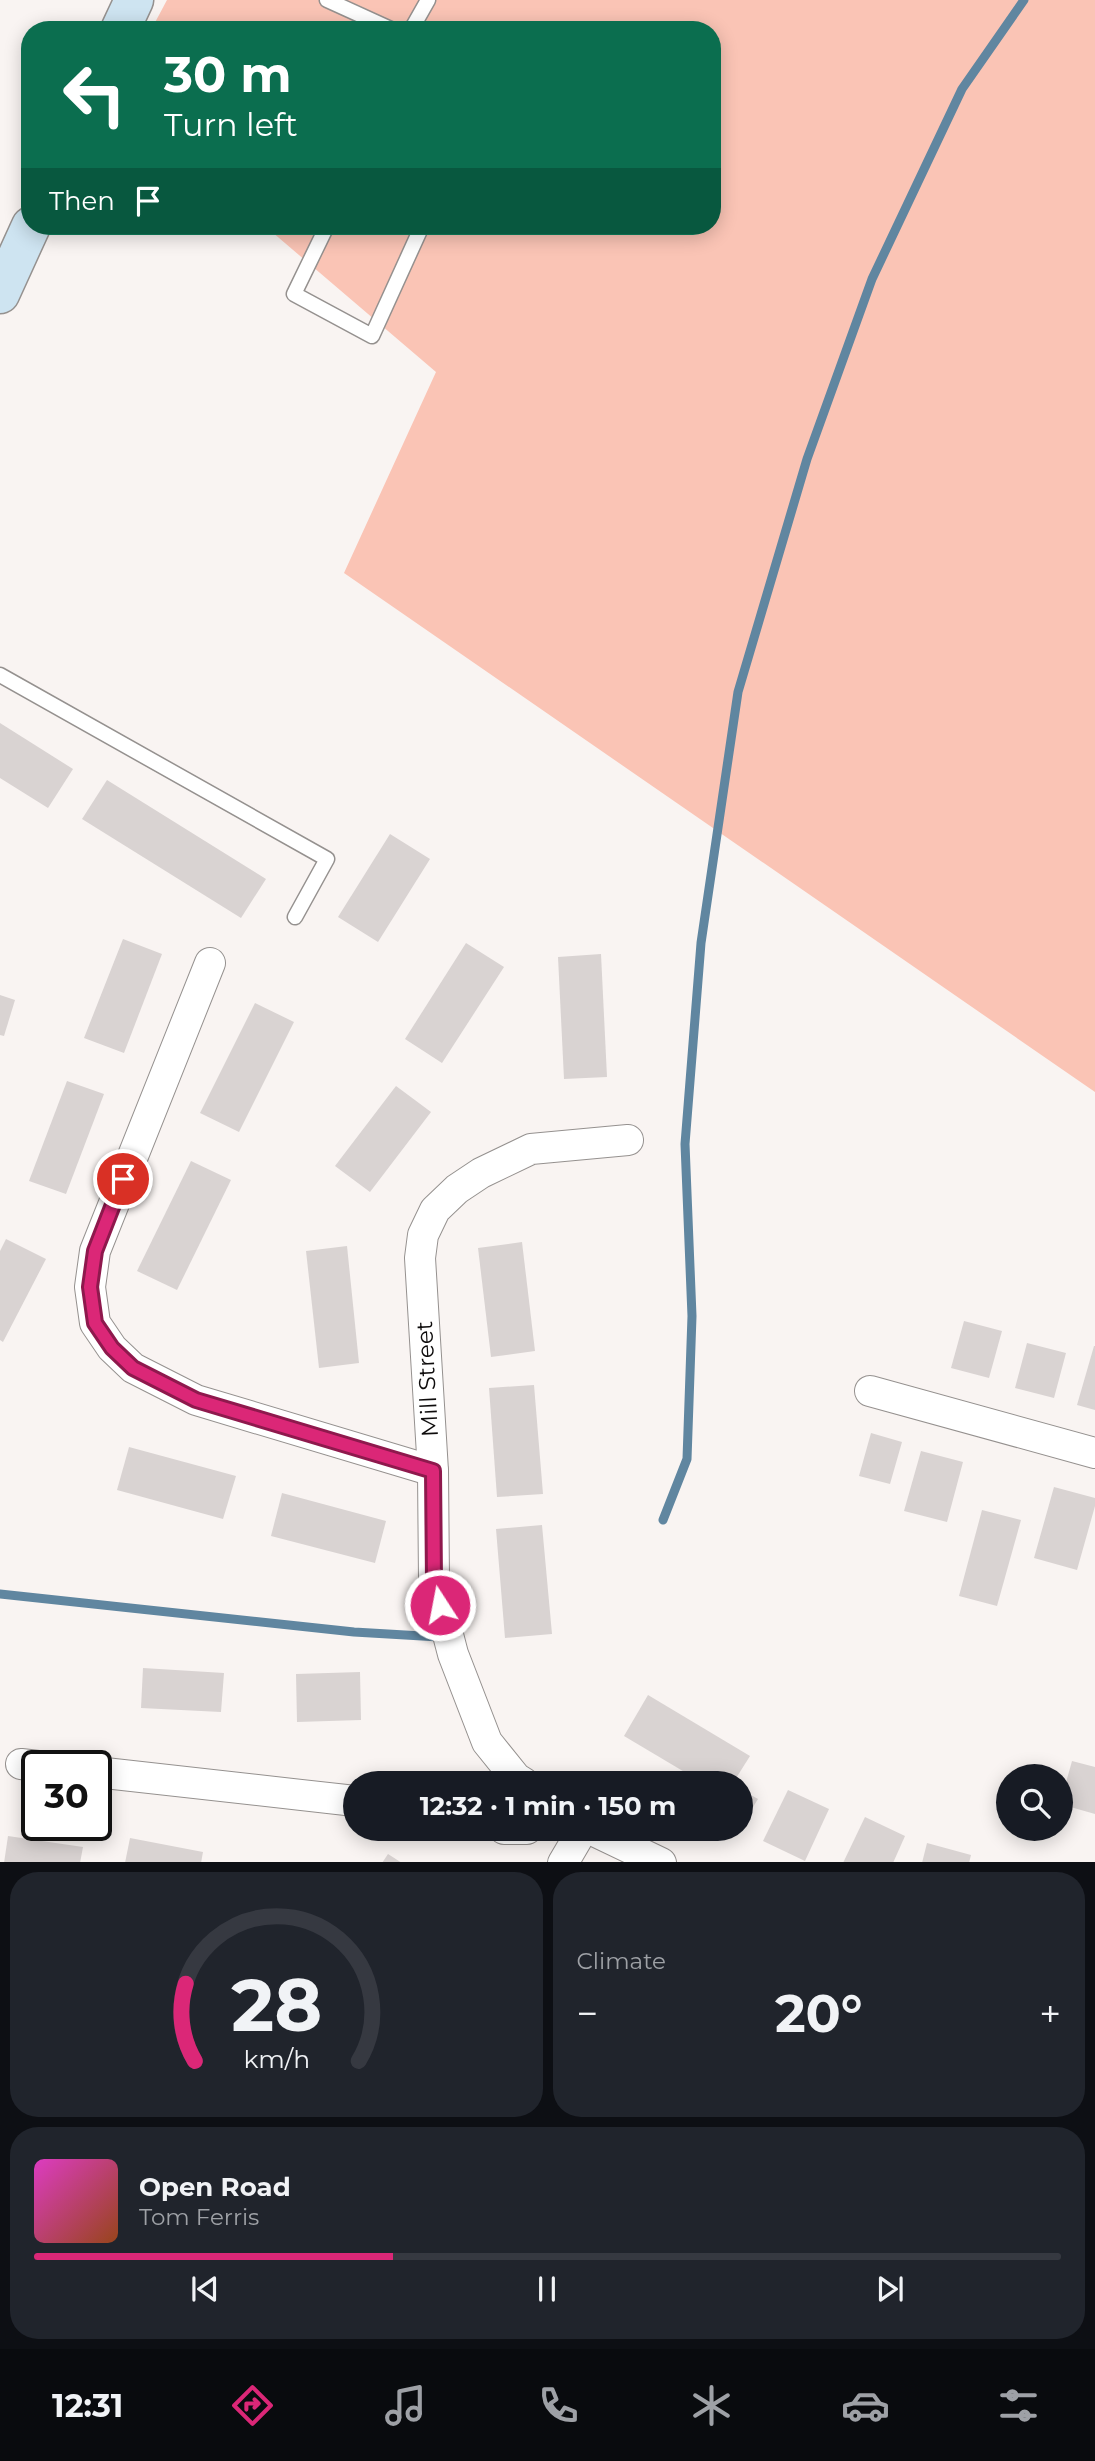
<!DOCTYPE html>
<html lang="en">
<head>
<meta charset="utf-8">
<style>
  body { margin:0; font-family:Montserrat,sans-serif; background:#20242c; color:#f1f3f6; height:100vh; display:flex; flex-direction:column; font-size:26px; white-space:nowrap }
  * { box-sizing:border-box; margin:0 }
  p { font-size:23px; color:#9ea1a6 }
  .icon { flex:none; width:38px; height:38px; fill:none; stroke:currentColor; stroke-width:2; stroke-linecap:round; stroke-linejoin:round }
  .map { position:relative; height:1862px; overflow:hidden }
  .panel { display:flex; flex-direction:column; gap:10px; padding:10px; background:#0d0f14; flex:1 }
  .panel>* { flex:none }
  .top-card { position:absolute; left:21px; top:21px; width:700px; height:214px; border-radius:28px; box-shadow:0 4px 18px #0003; background:#0b6e4f; color:#fff; overflow:hidden }
  .tools { position:absolute; left:996px; top:1764px; display:grid; gap:14px }
  .tools a { display:grid; place-items:center; width:77px; height:77px; border-radius:50%; background:#171b24; box-shadow:0 4px 18px #0003; font-size:35px }
  .speed { position:absolute; left:21px; top:1750px; display:flex; gap:14px; font-size:35px; font-weight:700; text-align:center }
  .speed>* { display:grid; place-content:center; width:91px; height:91px; border-radius:50%; background:#171b24; box-shadow:0 4px 18px #0003; line-height:1 }
  .speed .limit { border:4px solid #111; border-radius:10px; background:#fff; color:#111 }
  .pin { position:absolute; display:grid; place-items:center; width:60px; height:60px; color:#fff; margin:-30px; border:4px solid #fff; border-radius:50%; box-shadow:0 2px 7px #0007 }
  .me { position:absolute; width:77px; margin:-38px; rotate:349deg; stroke-linejoin:round; filter:drop-shadow(0 0 5px #0008) }
  .turn { display:flex; align-items:center; gap:24px; height:147px; padding:0 28px; font-size:32px }
  .turn .icon { width:91px; height:91px; stroke-width:2.5 }
  .turn b { display:block; font-size:49px; line-height:60px }
  .then { display:flex; align-items:center; height:66px; padding:0 28px; background:#0003; gap:14px; font-size:26px }
  .big { font-size:52px; font-weight:700; line-height:1.1 }
  .panel .widget { flex:1; display:flex; flex-direction:column; justify-content:center; gap:10px; min-width:0; padding:0 24px; border-radius:28px; background:#20242c }
  .panel .dial { align-items:center; gap:0 }
  .dial svg { height:182px; overflow:visible; fill:none; stroke:#363941; stroke-width:7; stroke-linecap:round; text-anchor:middle }
  .dial text { fill:#f1f3f6; stroke:none }
  .song { display:flex; align-items:center; gap:21px }
  .cover { width:84px; height:84px; border-radius:10px; background:linear-gradient(135deg,hsl(310 70% 55%),hsl(20 70% 35%)) }
  .played { height:7px; border-radius:4px; background:linear-gradient(90deg,#db2777 35%,#363941 35%) }
  .keys { display:flex; justify-content:space-around; direction:ltr }
  .heat { display:flex; justify-content:space-between; align-items:center; font-size:38px; direction:ltr }
  .panel .tiles { flex:1; display:grid; gap:10px; grid-template-columns:1fr 1fr }
  .widget:last-child { grid-column:span 2 }
  .trip { position:absolute; left:343px; top:1771px; width:410px; height:70px; border-radius:35px; background:#171b24; box-shadow:0 4px 18px #0003; font-weight:700; line-height:70px; text-align:center }
  .menu { display:flex; height:112px; justify-content:space-around; align-items:center; background:#090b0e; color:#9ea1a6 }
  .menu .icon { width:49px; height:49px }
  .menu .selected { color:#db2777 }
  .menu b { font-size:32px; color:#f1f3f6 }
  .map>svg:first-child { display:block }
  .green { fill:#fac4b5 }
  .lines { fill:none; stroke-linecap:round; stroke-linejoin:round }
  .stream { stroke:#6086a0; stroke-width:9 }
  .building { fill:#d9d3d2 }
  .lane-casing { stroke:#95918f; stroke-width:17 }
  .street-casing { stroke:#95918f; stroke-width:32 }
  .secondary-casing { stroke:#95918f; stroke-width:41 }
  .lane { stroke:#fff; stroke-width:14 }
  .street { stroke:#fff; stroke-width:30 }
  .secondary { stroke:#cee4f1; stroke-width:38 }
  .route-casing { stroke:#8e194d; stroke-width:18 }
  .route { stroke:#db2777; stroke-width:12 }
  .labels { text-anchor:middle; dominant-baseline:central; stroke-width:5; stroke-linejoin:round; paint-order:stroke }
  .street-label { font-size:23px; fill:#0e0c0c; stroke:#fff }
</style>
</head>
<body>
<div class="map">
<svg width="1095" height="1863" viewBox="0 0 1095 1863">
  <rect width="100%" height="100%" fill="#f9f4f2"/>
  <polygon class="green" points="167,0 1095,0 1095,1092 344,573 436,372 265,226 712,226 712,30 151,30"/>
  <g class="lines">
    <g class="stream">
      <polyline points="663,1520 687,1459 692,1316 685,1144 701,943 738,692 807,459 872,279 962,89 1024,0"/>
      <polyline points="0,1594 354,1632 439,1637"/>
    </g>
  </g>
  <g class="building">
    <polygon points="0,723 73,769 48,808 0,778"/>
    <polygon points="107,780 266,879 241,918 82,819"/>
    <polygon points="390,834 430,859 378,942 338,917"/>
    <polygon points="123,939 162,954 124,1053 84,1038"/>
    <polygon points="466,943 504,967 442,1063 405,1039"/>
    <polygon points="601,954 607,1077 564,1079 558,957"/>
    <polygon points="0,995 15,1000 4,1036 0,1035"/>
    <polygon points="255,1003 294,1022 239,1132 200,1113"/>
    <polygon points="67,1081 104,1094 66,1194 29,1181"/>
    <polygon points="396,1086 431,1112 370,1192 335,1166"/>
    <polygon points="191,1161 231,1180 177,1290 137,1271"/>
    <polygon points="6,1239 46,1259 3,1342 0,1340 0,1251"/>
    <polygon points="522,1242 535,1351 491,1357 478,1248"/>
    <polygon points="347,1246 359,1363 319,1368 306,1251"/>
    <polygon points="964,1321 1002,1331 989,1378 951,1368"/>
    <polygon points="1027,1343 1066,1353 1054,1398 1015,1388"/>
    <polygon points="1094,1346 1095,1346 1095,1410 1077,1405"/>
    <polygon points="534,1385 543,1494 497,1497 489,1388"/>
    <polygon points="871,1433 902,1442 890,1484 859,1476"/>
    <polygon points="129,1447 236,1476 223,1519 117,1490"/>
    <polygon points="921,1451 963,1462 947,1522 904,1511"/>
    <polygon points="1054,1487 1095,1498 1095,1506 1077,1570 1034,1558"/>
    <polygon points="282,1493 386,1521 375,1563 271,1536"/>
    <polygon points="982,1510 1021,1520 997,1606 959,1596"/>
    <polygon points="542,1525 552,1634 505,1638 496,1529"/>
    <polygon points="143,1668 224,1673 221,1712 141,1708"/>
    <polygon points="360,1672 361,1720 297,1722 296,1674"/>
    <polygon points="648,1695 750,1756 733,1783 703,1783 624,1736"/>
    <polygon points="1072,1761 1095,1767 1095,1814 1060,1804"/>
    <polygon points="740,1789 758,1799 740,1828"/>
    <polygon points="788,1790 829,1809 805,1861 763,1841"/>
    <polygon points="865,1817 905,1836 893,1863 843,1863"/>
    <polygon points="8,1836 83,1847 80,1863 4,1863"/>
    <polygon points="130,1838 203,1852 201,1863 125,1863"/>
    <polygon points="927,1843 971,1855 969,1863 922,1863"/>
    <polygon points="388,1854 402,1863 382,1863"/>
  </g>
  <g class="lines">
    <defs>
      <g id="lane">
        <polyline points="327,0 393,30"/>
        <polyline points="411,30 428,0"/>
        <polyline points="327,226 294,294 372,336 422,226"/>
        <polyline points="0,675 327,859 295,917"/>
      </g>
      <g id="street">
        <polyline points="210,963 95,1251 90,1287 95,1323 112,1348 133,1368 196,1400 433,1471"/>
        <polyline points="870,1391 1095,1453"/>
        <polyline points="21,1764 38,1766"/>
        <polyline points="96,1772 355,1801"/>
        <polyline points="524,1783 516,1778 487,1742 453,1654 434,1581 433,1471 420,1258 423,1235 435,1210 457,1189 481,1173 531,1149 628,1140"/>
        <polyline points="504,1829 527,1829"/>
        <polyline points="590,1829 661,1863"/>
        <polyline points="563,1863 583,1829"/>
      </g>
      <g id="secondary">
        <polyline points="120,30 134,0"/>
        <polyline points="0,294 31,226"/>
      </g>
    </defs>
    <use href="#lane" class="lane-casing"/>
    <use href="#street" class="street-casing"/>
    <use href="#secondary" class="secondary-casing"/>
    <use href="#lane" class="lane"/>
    <use href="#street" class="street"/>
    <use href="#secondary" class="secondary"/>
  </g>
  <g class="lines">
    <defs>
      <polyline id="route" points="123,1179 95,1251 90,1287 95,1323 112,1348 133,1368 196,1400 433,1471 434,1581 440,1605"/>
    </defs>
    <use href="#route" class="route-casing"/>
    <use href="#route" class="route"/>
  </g>
  <g class="labels">
    <g class="street-label">
      <text transform="translate(427 1379) rotate(-93)">Mill Street</text>
    </g>
  </g>
</svg>
<div class="tools">
<a><svg class="icon" aria-label="search" viewBox="0 0 24 24"><circle cx="10" cy="10" r="6"/><path d="M15 15l6 6"/></svg></a>
</div>
<div class="speed"><div class="limit">30</div></div>
<div class="pin" style="left:123px;top:1179px;background:#d93025"><svg class="icon" aria-label="arrive" viewBox="0 0 24 24"><path d="M6 21V4h12l-3 4 3 4H6"/></svg></div>
<svg class="me" style="left:440px;top:1605px" viewBox="-20 -20 40 40"><circle r="17" fill="#db2777" stroke="#fff" stroke-width="3"/><path d="M0-11L8 9 0 5-8 9z" fill="#fff"/></svg>
<div class="trip">12:32 · 1 min · 150 m</div>
<div class="top-card">
<div class="turn"><svg class="icon" aria-label="left" viewBox="0 0 24 24"><path d="M17 20v-9H6M10 6l-5 5 5 5"/></svg><div><b>30 m</b>Turn left</div></div>
<div class="then">Then<svg class="icon" aria-label="arrive" viewBox="0 0 24 24"><path d="M6 21V4h12l-3 4 3 4H6"/></svg></div>
</div>
</div>
<section class="panel">
<div class="tiles">
<div class="widget dial"><svg viewBox="0 0 100 80">
<path d="M14 69A42 42 0 1 1 86 69"/>
<path d="M14 69A42 42 0 0 1 10 35" stroke="#db2777"/>
<text x="50" y="56" font-size="32" font-weight="700">28</text>
<text x="50" y="72" font-size="11">km/h</text>
</svg></div>
<div class="widget"><p>Climate</p>
<div class="heat"><a>−</a><b class="big">20°</b><a>+</a></div>
</div>
<div class="widget">
<div class="song"><i class="cover"></i><div><b>Open Road</b><p>Tom Ferris</p></div></div>
<div class="played"></div>
<div class="keys"><svg class="icon" aria-label="previous" viewBox="0 0 24 24"><path d="M18 5L8 12l10 7zM5 5v14"/></svg><svg class="icon" aria-label="pause" viewBox="0 0 24 24"><path d="M8 5v14M16 5v14"/></svg><svg class="icon" aria-label="next" viewBox="0 0 24 24"><path d="M6 5l10 7-10 7zM19 5v14"/></svg></div>
</div>
</div>
</section>
<nav class="menu">
<b>12:31</b>
<svg class="icon selected" aria-label="directions" viewBox="0 0 24 24"><path d="M12 3l9 9-9 9-9-9zM9 14v-3h6M13 9l2 2-2 2"/></svg>
<svg class="icon" aria-label="music" viewBox="0 0 24 24"><path d="M9 18V5l10-2v13"/><circle cx="6" cy="18" r="3"/><circle cx="16" cy="16" r="3"/></svg>
<svg class="icon" aria-label="phone" viewBox="0 0 24 24"><path d="M5 4h4l2 5-3 2q2 4 5 5l2-3 5 2v4C11 20 4 13 5 4z"/></svg>
<svg class="icon" aria-label="climate" viewBox="0 0 24 24"><path d="M12 3v18M4 7l16 10M4 17L20 7"/></svg>
<svg class="icon" aria-label="car" viewBox="0 0 24 24"><path d="M5 17H2v-5l4-1 3-4h7l3 4 3 1v5h-3M9 17h6M6 11h13"/><circle cx="7" cy="17" r="2"/><circle cx="17" cy="17" r="2"/></svg>
<svg class="icon" aria-label="filters" viewBox="0 0 24 24"><path d="M4 7h16M4 17h16"/><circle cx="9" cy="7" r="2"/><circle cx="15" cy="17" r="2"/></svg>
</nav>
</body>
</html>
